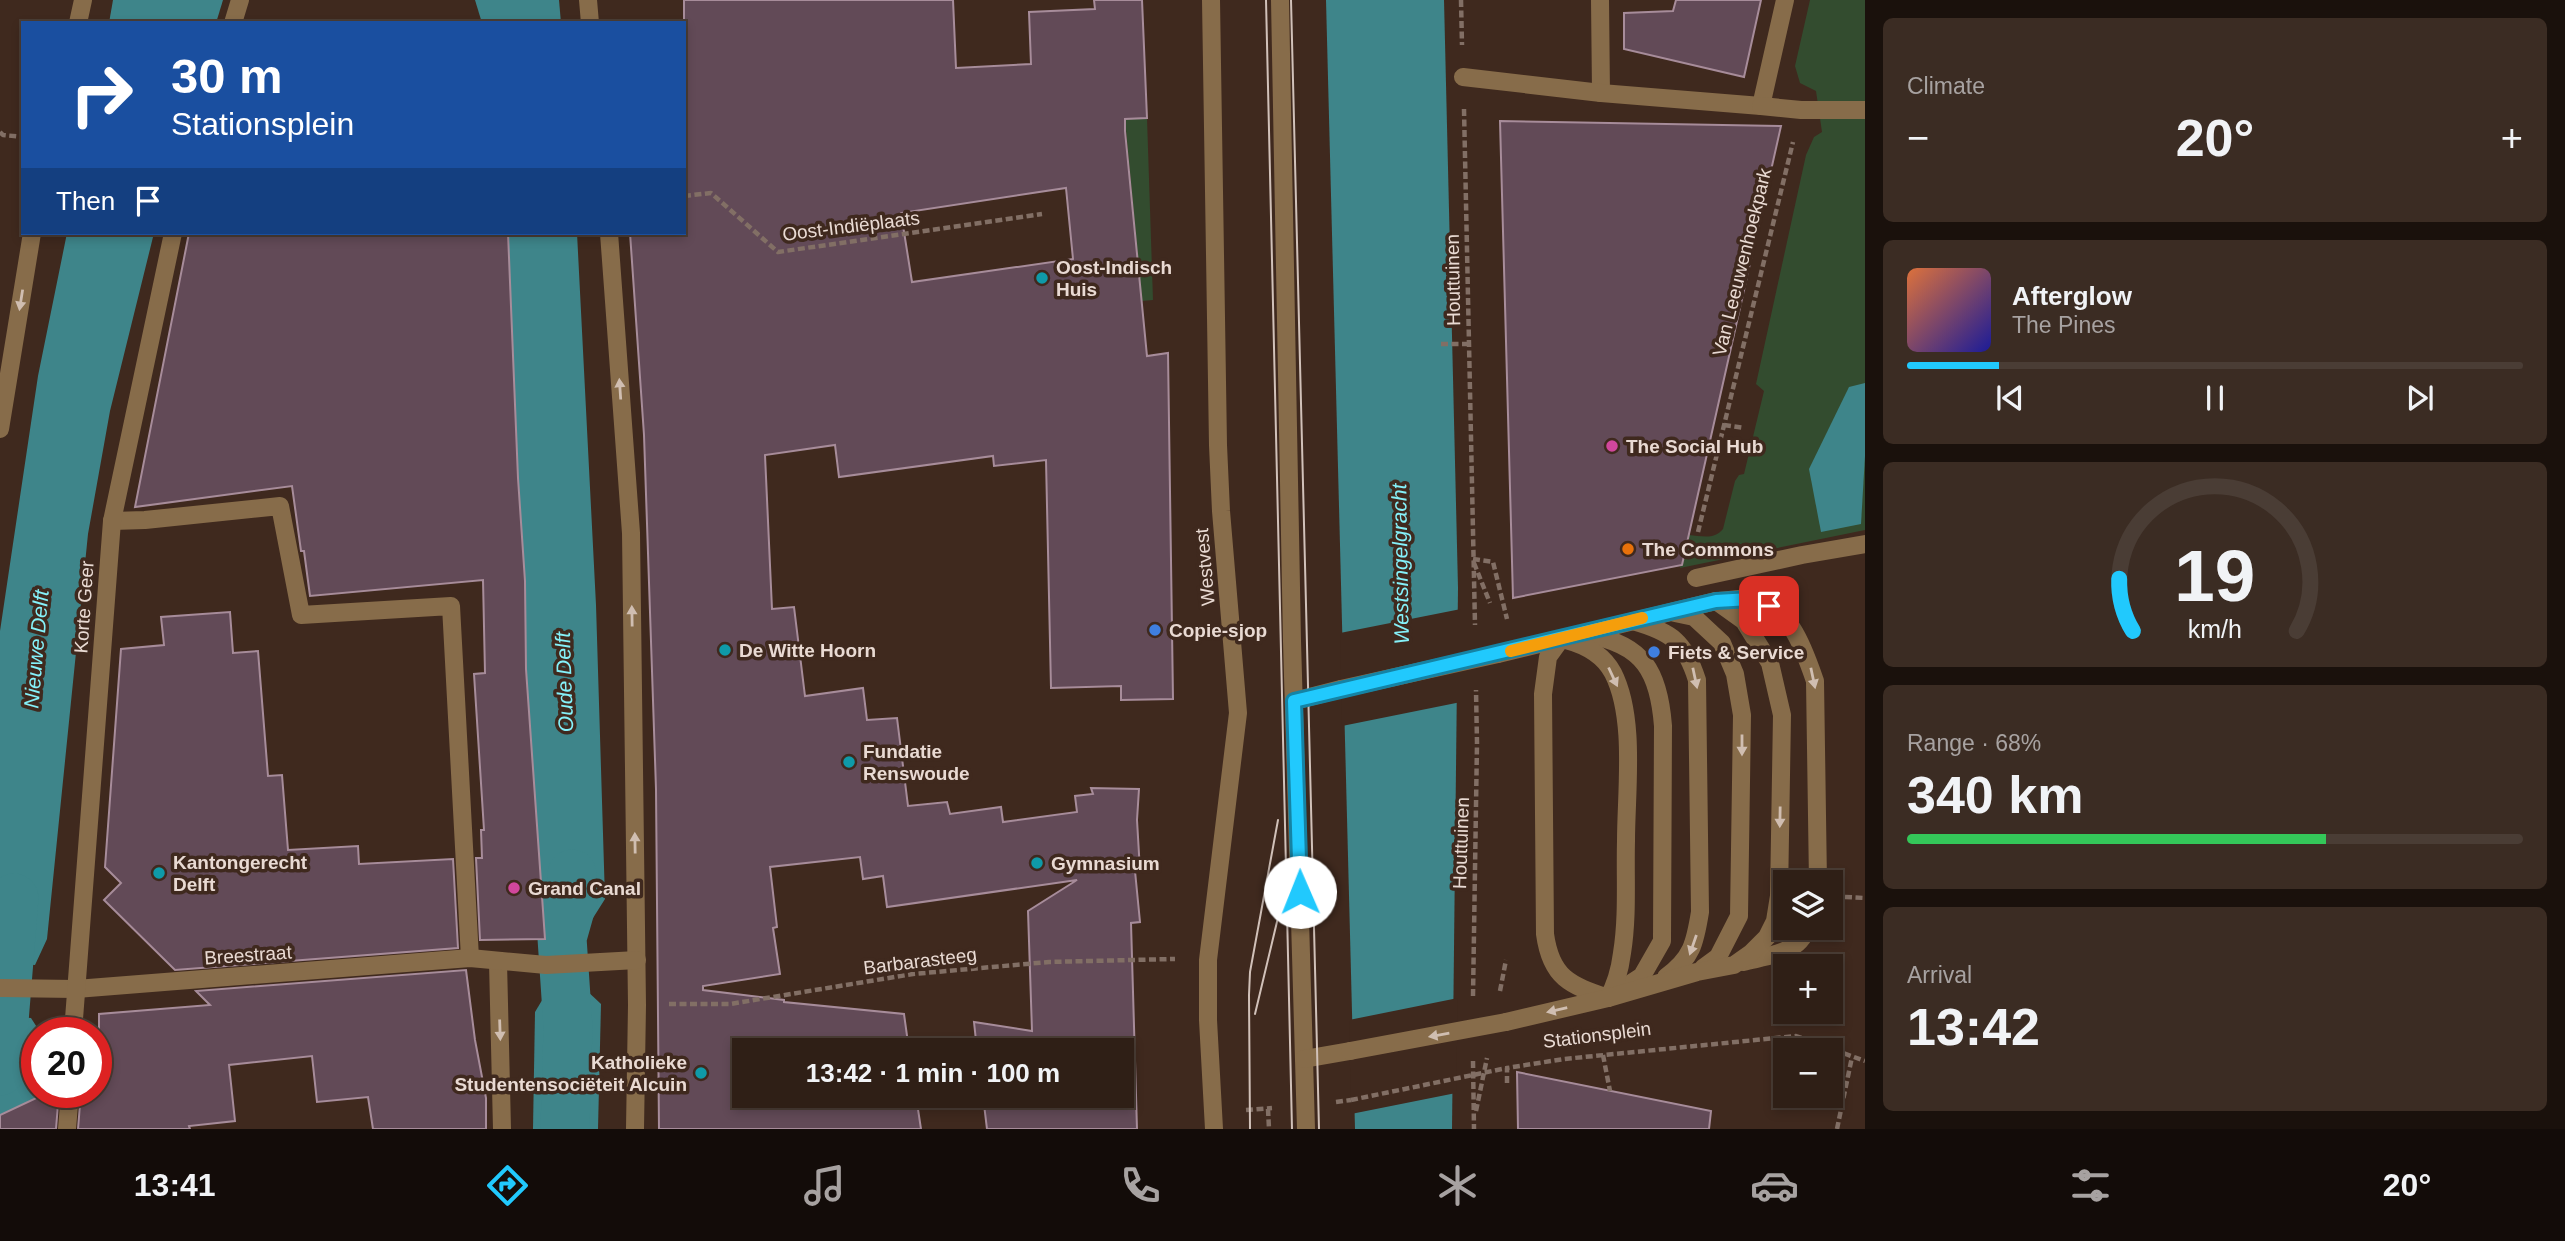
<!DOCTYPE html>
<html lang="en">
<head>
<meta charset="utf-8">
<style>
  body { margin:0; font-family:Helvetica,sans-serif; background:#3b2c23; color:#f1f3f6; height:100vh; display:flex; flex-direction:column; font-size:26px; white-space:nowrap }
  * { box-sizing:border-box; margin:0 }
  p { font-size:23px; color:#a7a2a1 }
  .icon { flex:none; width:38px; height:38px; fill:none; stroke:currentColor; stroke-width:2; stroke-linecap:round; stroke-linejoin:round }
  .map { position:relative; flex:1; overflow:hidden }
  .drawer { display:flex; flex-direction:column; gap:18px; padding:18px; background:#1a110c; width:700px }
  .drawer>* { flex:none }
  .top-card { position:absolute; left:21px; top:21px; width:665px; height:214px; border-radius:0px; box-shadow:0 4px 10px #0003,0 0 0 2px #4a3d35; background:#1a4fa0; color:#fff; overflow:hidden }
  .controls { position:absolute; left:1773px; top:870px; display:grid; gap:14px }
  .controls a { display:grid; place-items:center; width:70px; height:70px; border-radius:0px; background:#2f1f16; box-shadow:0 4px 10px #0003,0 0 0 2px #4a3d35; font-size:35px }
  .speed { position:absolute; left:21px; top:1017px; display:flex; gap:14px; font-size:35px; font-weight:700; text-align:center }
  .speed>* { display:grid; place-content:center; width:91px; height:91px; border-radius:50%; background:#2f1f16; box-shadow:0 4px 10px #0003,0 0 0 2px #4a3d35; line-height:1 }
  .speed .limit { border:10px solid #d22; background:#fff; color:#111 }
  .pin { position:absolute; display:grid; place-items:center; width:60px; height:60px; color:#fff; margin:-30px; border-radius:14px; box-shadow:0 4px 10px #0006 }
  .me { position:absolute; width:77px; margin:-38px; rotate:359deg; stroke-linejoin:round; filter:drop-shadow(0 0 5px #0008) }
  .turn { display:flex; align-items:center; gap:24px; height:147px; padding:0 35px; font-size:32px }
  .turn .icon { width:91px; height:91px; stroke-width:2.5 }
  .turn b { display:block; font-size:49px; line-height:60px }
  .then { display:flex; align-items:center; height:66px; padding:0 35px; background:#0003; gap:14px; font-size:26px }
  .big { font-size:52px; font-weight:800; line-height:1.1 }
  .drawer .widget { flex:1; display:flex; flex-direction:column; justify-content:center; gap:10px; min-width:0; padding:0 24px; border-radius:10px; background:#3b2c23 }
  .drawer .dial { align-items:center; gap:0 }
  .dial svg { height:182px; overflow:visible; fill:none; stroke:#4a3d35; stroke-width:7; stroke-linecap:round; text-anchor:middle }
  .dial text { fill:#f1f3f6; stroke:none }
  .song { display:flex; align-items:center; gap:21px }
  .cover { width:84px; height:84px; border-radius:10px; background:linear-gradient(135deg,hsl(20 70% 55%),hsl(240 70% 35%)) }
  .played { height:7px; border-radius:4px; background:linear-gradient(90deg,#21c9fd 15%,#4a3d35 15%) }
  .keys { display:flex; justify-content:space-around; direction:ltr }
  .heat { display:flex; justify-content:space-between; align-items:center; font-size:38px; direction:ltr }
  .charge { height:10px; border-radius:5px; background:linear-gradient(90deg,#34c759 68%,#4a3d35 0) }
  .trip { position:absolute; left:732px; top:1038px; width:402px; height:70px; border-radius:0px; background:#2f1f16; box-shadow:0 4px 10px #0003,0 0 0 2px #4a3d35; font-weight:800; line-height:70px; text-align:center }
  .tab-bar { display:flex; height:112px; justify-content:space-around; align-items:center; background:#130c09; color:#a7a2a1 }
  .tab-bar .icon { width:49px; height:49px }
  .tab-bar .active { color:#21c9fd }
  .tab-bar b { font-size:32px; color:#f1f3f6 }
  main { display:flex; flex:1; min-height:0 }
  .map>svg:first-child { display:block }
  .green { fill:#334c2f }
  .water { fill:#3e858a }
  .pier { fill:#3f291e }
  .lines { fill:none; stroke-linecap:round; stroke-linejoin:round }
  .canal { stroke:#3e858a; stroke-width:49 }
  .building { fill:#624a57; stroke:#a78c9a; stroke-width:2; fill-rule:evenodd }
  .path { stroke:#826f65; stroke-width:4.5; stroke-dasharray:7 3.5; stroke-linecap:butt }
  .minor { stroke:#876c4a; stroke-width:18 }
  .tram { stroke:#d1c1b9; stroke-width:2 }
  .path-bridge { stroke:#826f65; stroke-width:4.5; stroke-dasharray:7 3.5; stroke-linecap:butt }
  .minor-bridge { stroke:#876c4a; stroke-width:18 }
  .oneway { fill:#d0beb1 }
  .route-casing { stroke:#1583a4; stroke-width:18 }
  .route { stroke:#21c9fd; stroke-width:12 }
  .slow { stroke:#f59e0b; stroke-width:12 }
  .culture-dot { fill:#0f9aa8; stroke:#3f291e; stroke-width:2.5 }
  .hotel-dot { fill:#d1479c; stroke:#3f291e; stroke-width:2.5 }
  .food-dot { fill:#e8710a; stroke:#3f291e; stroke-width:2.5 }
  .shop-dot { fill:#3f7fe0; stroke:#3f291e; stroke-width:2.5 }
  .labels { text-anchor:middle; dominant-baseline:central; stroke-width:7; stroke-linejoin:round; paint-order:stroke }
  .street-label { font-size:19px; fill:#e9dad3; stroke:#3f291e }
  .poi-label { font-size:19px; font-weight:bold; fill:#e9dad3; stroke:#3f291e; text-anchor:start }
  .water-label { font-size:21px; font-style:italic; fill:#85f1f9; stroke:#3f291e }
</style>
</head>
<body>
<main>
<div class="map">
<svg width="1865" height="1129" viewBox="0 0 1865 1129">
  <rect width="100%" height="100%" fill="#3f291e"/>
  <g class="green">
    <path d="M1810 0H1865V530L1680 568 1689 535C1702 536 1714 540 1723 529L1735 481 1739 475 1744 474 1764 391 1756 384 1806 155 1814 137 1822 132 1816 91 1800 83 1795 66Z"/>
    <polygon points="1147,118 1153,300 1142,301 1125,119"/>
  </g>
  <g class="water">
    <polygon points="113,0 223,0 216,23 109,23"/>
    <polygon points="475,0 559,0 561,23 482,23"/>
    <polygon points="1326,0 1444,0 1458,588 1452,1129 1355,1129"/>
    <polygon points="67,233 154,233 110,411 88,534 47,939 35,965 0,963 0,631 38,376"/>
    <polygon points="508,233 577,233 596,605 605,899 581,937 545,939 526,671 525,581 517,464"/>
    <polygon points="1865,383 1865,456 1861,524 1821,532 1809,469 1849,387"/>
    <polygon points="585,989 601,1004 598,1129 533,1129 535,1012 547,992"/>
    <polygon points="0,1016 31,1018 40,1032 37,1032 37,1092 44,1092 41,1129 0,1129"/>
  </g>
  <g class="pier">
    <polygon points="1461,609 1461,702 1342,726 1340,633"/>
    <polygon points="1458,998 1456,1093 1351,1114 1349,1020"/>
  </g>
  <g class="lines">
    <g class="canal">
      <polyline points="0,1071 14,898"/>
      <polyline points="565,1129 568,1027 562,938 573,899 572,874"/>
    </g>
  </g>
  <g class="building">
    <path d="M684 0H953L956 68 1031 64 1029 12 1095 9 1094 0H1142L1147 118 1125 119V131L1147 356 1168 353 1173 699 1121 700V686L1051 688 1046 460 994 466 993 456 839 477 835 445 765 455 772 609 794 607 805 696 863 688 867 720 897 718 908 806 947 802 950 814 1001 807 1003 822 1077 812 1075 796 1093 794 1091 788 1139 789 1137 820 1140 871H1135L1140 922 1131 923 1137 1129H987L983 1096H1122V1050H977L974 1022 1032 1031 1028 911 1077 880 887 907 883 876 863 879 860 857 770 867 777 927 773 928 780 974 703 986V990L784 1000V1002L904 1014 909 1050H744V1096H916L921 1129H659L656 789 644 435 630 233H684ZM1066 188 1073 259 912 282 901 213Z"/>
    <polygon points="1676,0 1761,0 1744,77 1624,49 1624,13 1673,11"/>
    <polygon points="1500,121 1781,126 1682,565 1513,598"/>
    <polygon points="189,233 508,233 518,478 525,581 526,669 545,939 480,940 476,858 482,858 481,830 484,830 474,674 485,673 483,580 310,596 304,551 301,551 292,486 135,507"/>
    <polygon points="230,612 233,653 258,651 268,776 282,775 288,850 358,846 359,864 453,859 458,948 175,970 104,900 121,883 105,867 121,649 164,645 161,617"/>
    <polygon points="466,970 475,1040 486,1098 486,1129 373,1129 368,1097 317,1102 312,1056 229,1065 235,1121 189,1126 190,1129 78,1129 81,1092 96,1092 96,1071 99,1070 99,1014 210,1005 196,991"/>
    <polygon points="1517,1072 1711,1111 1709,1129 1518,1129"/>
    <polygon points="49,1092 59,1092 56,1129 0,1129 0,1115"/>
  </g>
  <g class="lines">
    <g class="path">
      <polyline points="1461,0 1462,45"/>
      <polyline points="1464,109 1475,625"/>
      <polyline points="0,132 3,135 23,137"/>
      <polyline points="684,196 711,193 778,252 1042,214"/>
      <polyline points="1441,344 1468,344"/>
      <polyline points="1724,425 1744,428"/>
      <polyline points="1698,532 1793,142"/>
      <polyline points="1473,559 1493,562 1507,619"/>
      <polyline points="1474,563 1490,603"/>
      <polyline points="1845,897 1865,898"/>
      <polyline points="1500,991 1506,960"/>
      <polyline points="1473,996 1477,743 1476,690"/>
      <polyline points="669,1004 730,1004 913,974 1049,962 1175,959"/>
      <polyline points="1603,1055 1610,1091"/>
      <polyline points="1473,1061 1474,1129"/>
      <polyline points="1507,1083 1507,1068 1564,1059 1796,1036 1865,1061"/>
      <polyline points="1336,1102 1351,1100"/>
      <polyline points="1268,1109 1269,1129"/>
      <polyline points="1246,1110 1272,1108"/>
      <polyline points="1476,1111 1487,1058"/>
      <polyline points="1837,1129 1852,1057"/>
    </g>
    <g class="minor">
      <polyline points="588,0 590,23"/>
      <polyline points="1211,0 1218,445 1221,511 1238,713 1208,960 1208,1020 1214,1129"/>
      <polyline points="1280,0 1292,641 1306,1129"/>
      <polyline points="1600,0 1601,93"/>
      <polyline points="78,23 83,0"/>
      <polyline points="233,23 240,0"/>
      <polyline points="1463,77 1601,93 1761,106 1785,0"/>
      <polyline points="1761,106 1801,110 1865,110"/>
      <polyline points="609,233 631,533 637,1005 635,1129"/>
      <polyline points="0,429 32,233"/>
      <polyline points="112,521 145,520 280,506 301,615 451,606 470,958"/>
      <polyline points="1696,578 1802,555 1865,544"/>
      <polyline points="1675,613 1694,617 1722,643 1735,674 1742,715 1739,916 1718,957 1703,968"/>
      <path d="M1633 621C1672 632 1685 642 1697 680L1700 912C1695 943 1692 958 1666 977"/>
      <path d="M1588 635C1644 644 1659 673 1663 726L1662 941 1642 976 1608 998C1570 985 1551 978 1545 934L1543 694 1548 657 1561 639Z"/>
      <path d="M1566 640C1585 645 1603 654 1613 673 1636 718 1626 791 1626 841 1625 878 1628 916 1622 953 1620 969 1616 984 1608 998"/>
      <path d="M1498 654 1716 601C1726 601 1738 598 1749 599 1789 603 1804 649 1815 681L1818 882"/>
      <polyline points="1294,701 1341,689"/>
      <polyline points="498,962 502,1129"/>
      <path d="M1743 962C1766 956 1799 954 1807 928"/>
      <polyline points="0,988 76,989 470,958 546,965 637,960"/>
      <polyline points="1506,1022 1608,998 1697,972 1734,965 1751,953 1767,937 1775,921 1779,896 1782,715 1770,663 1744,621 1716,601"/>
      <polyline points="73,1032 112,521 173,233"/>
      <polyline points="1304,1059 1350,1051"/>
      <polyline points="67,1129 70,1092"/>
    </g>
    <g class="tram">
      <polyline points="1266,0 1292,1129"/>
      <polyline points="1291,0 1319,1129"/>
      <polyline points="1291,868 1303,813"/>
      <polyline points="1255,1014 1281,905"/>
      <polyline points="1250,1129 1249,995 1250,972 1278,820"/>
    </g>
    <polyline class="path-bridge" points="1351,1100 1507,1068"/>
    <g class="minor-bridge">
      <polyline points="1341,689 1498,654"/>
      <polyline points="1350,1051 1506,1022"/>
    </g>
  </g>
  <defs><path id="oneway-solid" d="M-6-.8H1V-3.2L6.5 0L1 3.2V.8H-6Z" transform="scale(1.75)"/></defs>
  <g class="oneway">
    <use href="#oneway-solid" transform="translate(21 300) rotate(99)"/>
    <use href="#oneway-solid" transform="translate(620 389) rotate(-94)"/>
    <use href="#oneway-solid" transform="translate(632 616) rotate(-91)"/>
    <use href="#oneway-solid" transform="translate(1613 677) rotate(65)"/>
    <use href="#oneway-solid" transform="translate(1695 678) rotate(78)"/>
    <use href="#oneway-solid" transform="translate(1813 678) rotate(78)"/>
    <use href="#oneway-solid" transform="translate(1742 745) rotate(90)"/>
    <use href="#oneway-solid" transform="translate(1780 817) rotate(91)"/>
    <use href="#oneway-solid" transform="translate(635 843) rotate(-91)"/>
    <use href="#oneway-solid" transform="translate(1693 945) rotate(109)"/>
    <use href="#oneway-solid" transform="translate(1557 1010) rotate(167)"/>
    <use href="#oneway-solid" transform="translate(500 1030) rotate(88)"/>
    <use href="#oneway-solid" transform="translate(1439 1035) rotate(170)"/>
  </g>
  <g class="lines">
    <defs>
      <polyline id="route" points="1300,892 1294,701 1716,601 1750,599 1769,606"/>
    </defs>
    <use href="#route" class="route-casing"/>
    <use href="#route" class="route"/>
    <polyline class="slow" points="1511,651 1642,618"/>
  </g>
  <g class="culture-dot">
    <circle cx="1042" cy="278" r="7"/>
    <circle cx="725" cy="650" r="7"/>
    <circle cx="849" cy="762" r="7"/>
    <circle cx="1037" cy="863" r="7"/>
    <circle cx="159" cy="873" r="7"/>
    <circle cx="701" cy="1073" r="7"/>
  </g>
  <g class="hotel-dot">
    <circle cx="1612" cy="446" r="7"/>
    <circle cx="514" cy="888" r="7"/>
  </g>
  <circle class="food-dot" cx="1628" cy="549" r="7"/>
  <g class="shop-dot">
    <circle cx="1155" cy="630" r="7"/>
    <circle cx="1654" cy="652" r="7"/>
  </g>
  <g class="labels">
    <g class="street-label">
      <text transform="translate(851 226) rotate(-7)">Oost-Indiëplaats</text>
      <text transform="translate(1742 262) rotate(-76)">Van Leeuwenhoekpark</text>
      <text transform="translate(1453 280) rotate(-91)">Houttuinen</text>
      <text transform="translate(1205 567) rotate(-95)">Westvest</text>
      <text transform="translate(84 607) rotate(-86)">Korte Geer</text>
      <text transform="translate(1461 843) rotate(-88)">Houttuinen</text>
      <text transform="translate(248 955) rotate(-4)">Breestraat</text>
      <text transform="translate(920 961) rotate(-7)">Barbarasteeg</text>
      <text transform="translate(1597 1035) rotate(-7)">Stationsplein</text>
    </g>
    <g class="poi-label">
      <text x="1056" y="267">Oost-Indisch<tspan x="1056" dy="22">Huis</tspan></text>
      <text x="1626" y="446">The Social Hub</text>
      <text x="1642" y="549">The Commons</text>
      <text x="1169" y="630">Copie-sjop</text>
      <text x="739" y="650">De Witte Hoorn</text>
      <text x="1668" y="652">Fiets &amp; Service</text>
      <text x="863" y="751">Fundatie<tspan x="863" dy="22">Renswoude</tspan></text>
      <text x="173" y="862">Kantongerecht<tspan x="173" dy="22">Delft</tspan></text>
      <text x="1051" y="863">Gymnasium</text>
      <text x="528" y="888">Grand Canal</text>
      <text x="687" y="1062" text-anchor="end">Katholieke<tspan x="687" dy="22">Studentensociëteit Alcuin</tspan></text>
    </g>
    <g class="water-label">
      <text transform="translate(1400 564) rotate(-91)">Westsingelgracht</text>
      <text transform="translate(36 649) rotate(-85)">Nieuwe Delft</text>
      <text transform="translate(564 682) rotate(-92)">Oude Delft</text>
    </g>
  </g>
</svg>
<div class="controls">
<a><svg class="icon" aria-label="layers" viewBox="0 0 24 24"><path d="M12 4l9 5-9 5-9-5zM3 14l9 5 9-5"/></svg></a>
<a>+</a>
<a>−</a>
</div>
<div class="speed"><div class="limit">20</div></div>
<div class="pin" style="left:1769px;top:606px;background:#d93025"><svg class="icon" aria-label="arrive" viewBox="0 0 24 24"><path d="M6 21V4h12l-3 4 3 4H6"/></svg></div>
<svg class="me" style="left:1300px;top:892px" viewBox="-20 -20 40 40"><circle r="19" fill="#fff"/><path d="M0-13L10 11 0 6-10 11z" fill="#21c9fd"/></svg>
<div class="trip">13:42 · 1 min · 100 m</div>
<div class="top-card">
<div class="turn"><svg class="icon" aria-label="right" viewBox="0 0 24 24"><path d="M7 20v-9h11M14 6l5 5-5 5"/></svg><div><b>30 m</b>Stationsplein</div></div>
<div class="then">Then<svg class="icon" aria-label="arrive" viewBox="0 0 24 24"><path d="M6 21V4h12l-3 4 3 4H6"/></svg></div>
</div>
</div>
<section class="drawer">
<div class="widget"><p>Climate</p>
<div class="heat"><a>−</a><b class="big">20°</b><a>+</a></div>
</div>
<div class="widget">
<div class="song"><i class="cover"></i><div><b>Afterglow</b><p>The Pines</p></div></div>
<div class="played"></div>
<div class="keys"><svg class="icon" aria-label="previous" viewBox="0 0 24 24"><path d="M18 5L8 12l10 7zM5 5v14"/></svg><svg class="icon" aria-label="pause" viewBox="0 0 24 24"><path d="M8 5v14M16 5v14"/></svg><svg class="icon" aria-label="next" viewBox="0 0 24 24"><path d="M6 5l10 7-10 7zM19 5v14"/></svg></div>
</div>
<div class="widget dial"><svg viewBox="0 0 100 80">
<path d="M14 69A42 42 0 1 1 86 69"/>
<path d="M14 69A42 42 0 0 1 8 46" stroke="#21c9fd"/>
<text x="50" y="56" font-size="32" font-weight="700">19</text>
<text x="50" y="72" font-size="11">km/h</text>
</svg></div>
<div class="widget"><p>Range · 68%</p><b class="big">340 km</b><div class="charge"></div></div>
<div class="widget"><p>Arrival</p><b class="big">13:42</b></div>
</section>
</main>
<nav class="tab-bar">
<b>13:41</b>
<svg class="icon active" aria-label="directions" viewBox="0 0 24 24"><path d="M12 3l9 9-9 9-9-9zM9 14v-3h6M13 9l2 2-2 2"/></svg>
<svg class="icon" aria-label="music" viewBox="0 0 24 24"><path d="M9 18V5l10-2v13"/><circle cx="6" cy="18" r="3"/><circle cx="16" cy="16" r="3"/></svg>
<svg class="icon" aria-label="phone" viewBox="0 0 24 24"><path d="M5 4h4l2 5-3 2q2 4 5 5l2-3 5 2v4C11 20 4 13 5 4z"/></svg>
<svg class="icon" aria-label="climate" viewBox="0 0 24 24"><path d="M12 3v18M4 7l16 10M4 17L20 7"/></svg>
<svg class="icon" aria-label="car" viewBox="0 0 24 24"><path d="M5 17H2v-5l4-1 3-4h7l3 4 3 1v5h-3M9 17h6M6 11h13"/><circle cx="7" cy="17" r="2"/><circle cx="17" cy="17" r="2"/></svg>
<svg class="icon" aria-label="filters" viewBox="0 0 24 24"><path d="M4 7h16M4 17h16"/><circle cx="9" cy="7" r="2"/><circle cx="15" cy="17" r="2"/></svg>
<b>20°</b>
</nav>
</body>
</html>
